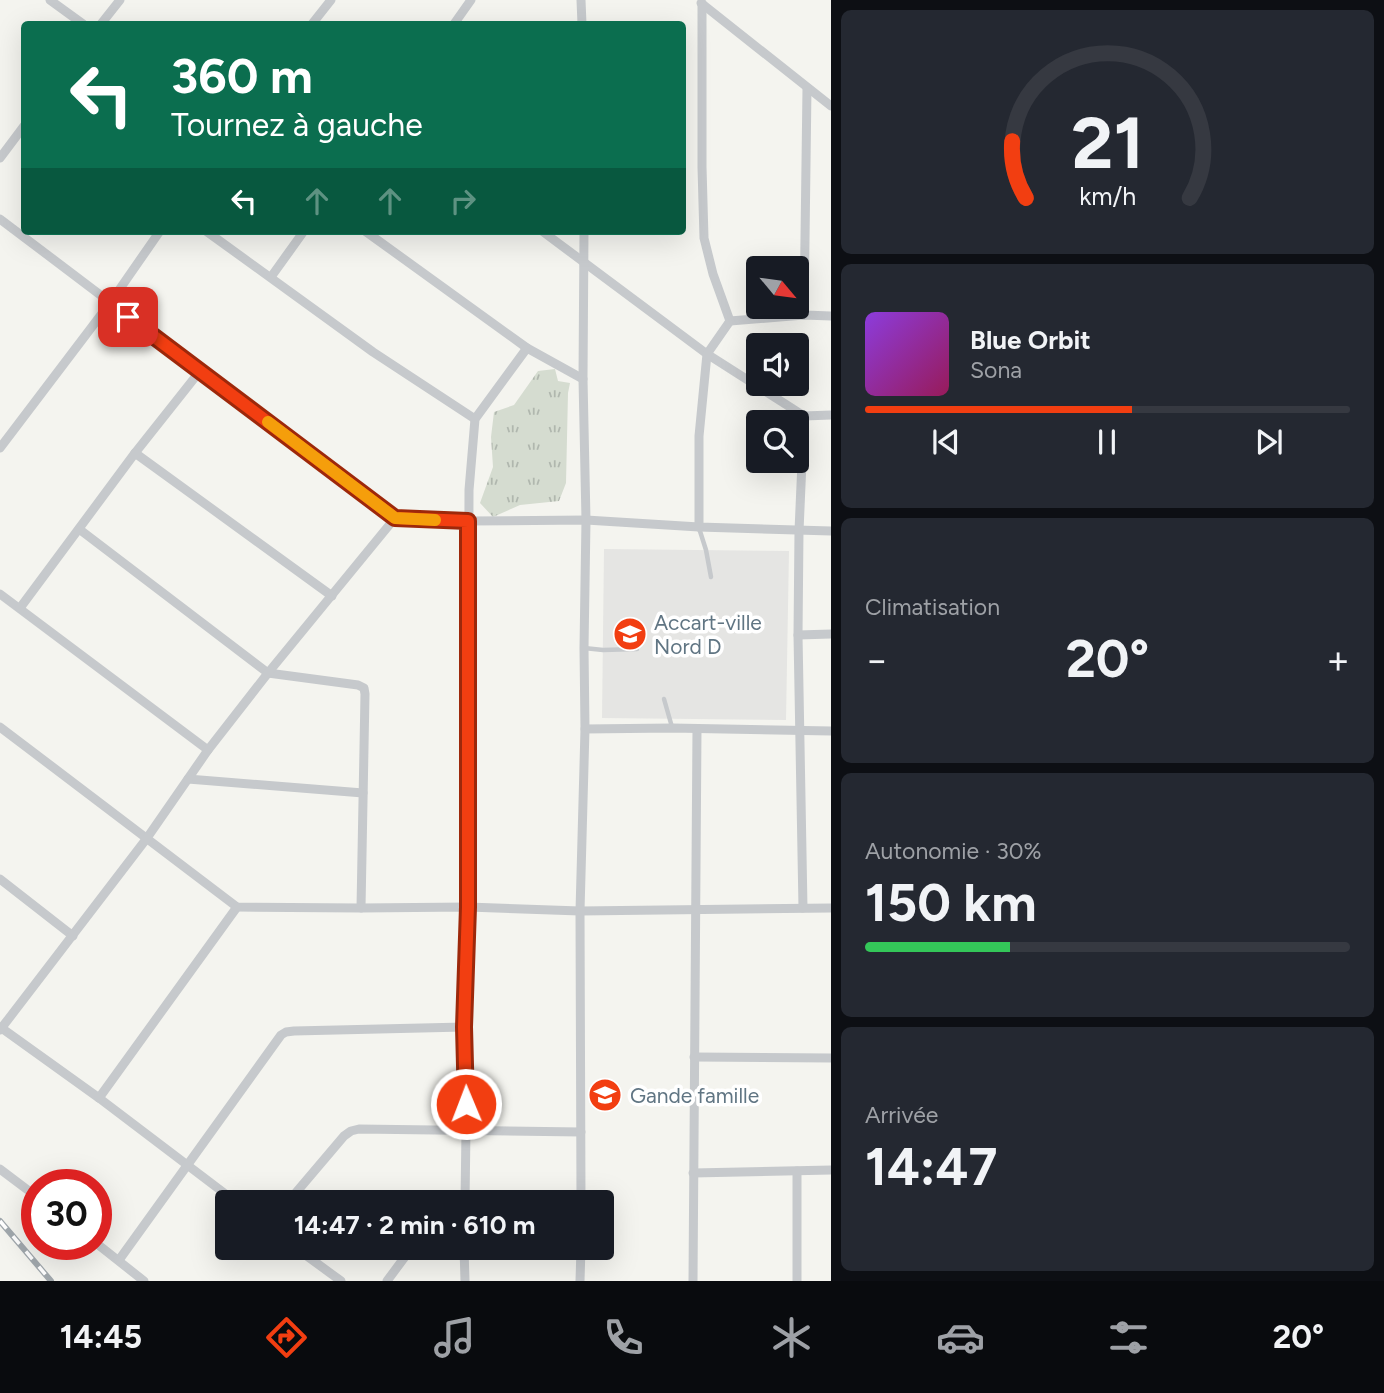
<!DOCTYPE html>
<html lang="fr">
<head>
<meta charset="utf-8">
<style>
  body { margin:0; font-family:Figtree,sans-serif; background:#242831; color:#f1f3f6; height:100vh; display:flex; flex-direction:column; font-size:26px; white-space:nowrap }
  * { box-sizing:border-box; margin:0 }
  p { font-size:23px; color:#9ea1a6 }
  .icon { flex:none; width:38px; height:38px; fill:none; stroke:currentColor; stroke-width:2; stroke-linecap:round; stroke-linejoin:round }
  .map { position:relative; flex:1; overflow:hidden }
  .sheet { display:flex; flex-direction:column; gap:10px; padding:10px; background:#0d0f14; width:553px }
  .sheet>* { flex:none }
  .hud { position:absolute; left:21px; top:21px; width:665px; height:214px; border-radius:7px; box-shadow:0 7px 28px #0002; background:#0b6e4f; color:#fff; overflow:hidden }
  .needle { width:46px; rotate:119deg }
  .tools { position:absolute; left:746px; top:256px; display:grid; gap:14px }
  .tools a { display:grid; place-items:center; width:63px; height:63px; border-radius:7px; background:#171b24; box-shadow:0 7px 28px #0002; font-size:35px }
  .speed { position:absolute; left:21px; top:1169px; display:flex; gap:14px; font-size:35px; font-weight:700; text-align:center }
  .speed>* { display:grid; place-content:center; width:91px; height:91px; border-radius:50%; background:#171b24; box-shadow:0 7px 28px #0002; line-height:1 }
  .speed .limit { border:10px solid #d22; background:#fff; color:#111 }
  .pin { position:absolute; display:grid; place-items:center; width:60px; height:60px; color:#fff; margin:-30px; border-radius:14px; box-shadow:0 4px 10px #0006 }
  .me { position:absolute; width:77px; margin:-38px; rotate:359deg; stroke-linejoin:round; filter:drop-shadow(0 0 5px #0008) }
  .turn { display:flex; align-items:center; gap:24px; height:147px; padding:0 35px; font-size:32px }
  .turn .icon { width:91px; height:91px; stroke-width:2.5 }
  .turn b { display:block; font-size:49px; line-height:60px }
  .lanes { display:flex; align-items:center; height:66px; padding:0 35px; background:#0003; justify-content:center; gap:35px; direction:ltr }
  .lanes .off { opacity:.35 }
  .big { font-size:52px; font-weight:700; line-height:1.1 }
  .sheet .widget { flex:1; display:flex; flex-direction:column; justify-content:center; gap:10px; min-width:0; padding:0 24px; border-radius:10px; background:#242831 }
  .sheet .dial { align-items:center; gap:0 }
  .dial svg { height:182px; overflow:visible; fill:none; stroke:#363941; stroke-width:7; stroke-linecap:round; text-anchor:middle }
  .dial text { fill:#f1f3f6; stroke:none }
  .song { display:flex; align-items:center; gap:21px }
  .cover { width:84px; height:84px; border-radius:10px; background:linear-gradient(135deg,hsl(270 70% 55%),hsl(330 70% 35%)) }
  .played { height:7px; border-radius:4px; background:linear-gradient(90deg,#f23e11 55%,#363941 55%) }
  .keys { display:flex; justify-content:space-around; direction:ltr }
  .heat { display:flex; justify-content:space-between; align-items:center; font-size:38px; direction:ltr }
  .charge { height:10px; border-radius:5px; background:linear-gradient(90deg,#34c759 30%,#363941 0) }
  .trip { position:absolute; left:215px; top:1190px; width:399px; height:70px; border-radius:7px; background:#171b24; box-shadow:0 7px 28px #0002; font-weight:700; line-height:70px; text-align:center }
  .menu { display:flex; height:112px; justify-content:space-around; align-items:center; background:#090b0e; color:#9ea1a6 }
  .menu .icon { width:49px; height:49px }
  .menu .selected { color:#f23e11 }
  .menu b { font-size:32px; color:#f1f3f6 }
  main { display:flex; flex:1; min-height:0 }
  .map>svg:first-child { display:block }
  .built { fill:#e5e5e3 }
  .grass { fill:url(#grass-tufts) }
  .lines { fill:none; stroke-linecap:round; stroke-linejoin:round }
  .lane { stroke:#c6c9cc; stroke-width:4.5 }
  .street { stroke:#c6c9cc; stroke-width:9 }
  .rail-casing { stroke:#a1a8ad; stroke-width:6 }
  .rail { stroke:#fff; stroke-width:3.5; stroke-dasharray:10; stroke-linecap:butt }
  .route-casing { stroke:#9d280b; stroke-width:18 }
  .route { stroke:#f23e11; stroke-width:12 }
  .slow { stroke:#f59e0b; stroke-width:12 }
  .labels { text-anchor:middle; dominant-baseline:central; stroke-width:7; stroke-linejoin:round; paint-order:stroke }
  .poi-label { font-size:21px; fill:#607583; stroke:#fff; text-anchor:start }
</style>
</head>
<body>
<main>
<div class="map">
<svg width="831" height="1281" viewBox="0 0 831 1281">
  <defs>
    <pattern id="grass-tufts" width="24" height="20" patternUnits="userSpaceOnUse" patternTransform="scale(1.75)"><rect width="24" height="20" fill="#d5dcd0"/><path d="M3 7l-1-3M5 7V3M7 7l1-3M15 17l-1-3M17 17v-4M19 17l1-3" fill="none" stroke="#b0b7ae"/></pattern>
  </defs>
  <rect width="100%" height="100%" fill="#f4f4ef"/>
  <polygon class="built" points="604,549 789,551 786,720 602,718"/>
  <polygon class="grass" points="555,369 558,381 570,383 568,393 566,483 559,501 520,505 493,517 480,503 493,467 491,437 494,412 514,405 538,371"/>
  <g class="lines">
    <g class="lane">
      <polyline points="699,528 706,550 711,577"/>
      <polyline points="584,648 603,650 637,649"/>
      <polyline points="664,699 672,727"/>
    </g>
    <g class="street">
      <polyline points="50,0 83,24"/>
      <polyline points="581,0 582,24"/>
      <polyline points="701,3 831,106"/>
      <polyline points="101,24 120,0"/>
      <polyline points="312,24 331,0"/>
      <polyline points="454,24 471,0"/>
      <polyline points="0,158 24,126"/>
      <polyline points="0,219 395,518 468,521 586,520 699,527 831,531"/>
      <polyline points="206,231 373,352 475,419"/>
      <polyline points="365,231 527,348 583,379"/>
      <polyline points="542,231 707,354 804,416 831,415"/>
      <polyline points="271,277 304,231"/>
      <polyline points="804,315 807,88"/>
      <polyline points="730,321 804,315 831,316"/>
      <polyline points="0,448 110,303 160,231"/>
      <polyline points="135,453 332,596"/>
      <polyline points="699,527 699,436 707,354 730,321 713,274 704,238 702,167 702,3"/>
      <polyline points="79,529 268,673 358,685 364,688 365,694 361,908"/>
      <polyline points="0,594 208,750"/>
      <polyline points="20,608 135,453 200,371"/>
      <polyline points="798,635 831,634"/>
      <polyline points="0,727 237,907 361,908 468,907 580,911 831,908"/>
      <polyline points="585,729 672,728 831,731"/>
      <polyline points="188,779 363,793"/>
      <polyline points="0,879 73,936"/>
      <polyline points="803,908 798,635 799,531 804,416"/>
      <polyline points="0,1027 99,1098 236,1202"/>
      <polyline points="0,1030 147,838 208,750 268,673 395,518"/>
      <polyline points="694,1057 831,1058"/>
      <polyline points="99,1098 237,907"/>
      <polyline points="0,1169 37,1197"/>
      <polyline points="693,1173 831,1170"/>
      <polyline points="288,1202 344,1136 351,1131 359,1129 581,1132"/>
      <polyline points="465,1202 466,1130 464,1027 468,907 469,490 475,419 527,348"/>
      <polyline points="581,1202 580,911 585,729 584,648 586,520 583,379 584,231"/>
      <polyline points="96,1243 144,1281"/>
      <polyline points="296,1248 341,1281"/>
      <polyline points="464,1248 465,1281"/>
      <polyline points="119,1260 281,1035 286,1032 294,1031 464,1027"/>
      <polyline points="387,1281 407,1254 411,1252 464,1249"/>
      <polyline points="580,1281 581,1248"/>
      <polyline points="693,1281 697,729"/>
      <polyline points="797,1281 797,1171"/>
    </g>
    <defs>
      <polyline id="rail" points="0,1221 51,1281"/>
    </defs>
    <use href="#rail" class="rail-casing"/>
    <use href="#rail" class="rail"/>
  </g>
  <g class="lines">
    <defs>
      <polyline id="route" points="128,317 395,518 468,521 468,907 464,1027 466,1104"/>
    </defs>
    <use href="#route" class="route-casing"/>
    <use href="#route" class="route"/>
    <polyline class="slow" points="268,422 395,518 435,520"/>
  </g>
  <defs>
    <symbol id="school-disc" viewBox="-11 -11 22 22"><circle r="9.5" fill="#f23e11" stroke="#fff"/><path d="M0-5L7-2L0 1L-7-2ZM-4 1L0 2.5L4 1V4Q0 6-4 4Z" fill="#fff"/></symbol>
  </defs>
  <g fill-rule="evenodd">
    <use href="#school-disc" x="611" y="615" width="38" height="38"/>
    <use href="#school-disc" x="586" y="1076" width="38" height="38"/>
  </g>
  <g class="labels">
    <g class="poi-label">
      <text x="654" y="622">Accart-ville<tspan x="654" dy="24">Nord D</tspan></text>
      <text x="630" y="1095">Gande famille</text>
    </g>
  </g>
</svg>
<div class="tools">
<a><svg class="needle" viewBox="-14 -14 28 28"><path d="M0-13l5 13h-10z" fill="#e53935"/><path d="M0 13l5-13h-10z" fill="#9ea1a6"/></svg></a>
<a><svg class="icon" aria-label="sound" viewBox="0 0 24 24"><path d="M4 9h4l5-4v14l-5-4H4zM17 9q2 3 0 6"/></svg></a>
<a><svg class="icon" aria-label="search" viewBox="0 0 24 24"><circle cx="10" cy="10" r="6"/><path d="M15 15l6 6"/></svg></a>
</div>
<div class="speed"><div class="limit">30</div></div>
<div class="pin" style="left:128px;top:317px;background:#d93025"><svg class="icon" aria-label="arrive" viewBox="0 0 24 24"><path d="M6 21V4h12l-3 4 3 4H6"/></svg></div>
<svg class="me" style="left:466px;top:1104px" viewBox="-20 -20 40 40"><circle r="17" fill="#f23e11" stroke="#fff" stroke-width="3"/><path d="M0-11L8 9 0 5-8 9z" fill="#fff"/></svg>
<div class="trip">14:47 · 2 min · 610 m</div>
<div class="hud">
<div class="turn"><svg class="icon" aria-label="left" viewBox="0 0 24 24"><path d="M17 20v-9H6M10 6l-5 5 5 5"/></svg><div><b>360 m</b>Tournez à gauche</div></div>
<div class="lanes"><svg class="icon" aria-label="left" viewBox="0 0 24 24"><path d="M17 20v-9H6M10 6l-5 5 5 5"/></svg><svg class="icon off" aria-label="ahead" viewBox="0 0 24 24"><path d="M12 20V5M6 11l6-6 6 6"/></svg><svg class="icon off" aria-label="ahead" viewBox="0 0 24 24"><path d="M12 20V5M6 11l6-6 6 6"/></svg><svg class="icon off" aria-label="right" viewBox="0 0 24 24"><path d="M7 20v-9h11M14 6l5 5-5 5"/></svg></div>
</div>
</div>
<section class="sheet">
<div class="widget dial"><svg viewBox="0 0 100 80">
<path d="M14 69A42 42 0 1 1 86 69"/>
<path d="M14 69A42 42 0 0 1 8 44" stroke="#f23e11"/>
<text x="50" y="56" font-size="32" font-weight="700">21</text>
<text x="50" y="72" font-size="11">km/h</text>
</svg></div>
<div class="widget">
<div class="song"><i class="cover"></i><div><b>Blue Orbit</b><p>Sona</p></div></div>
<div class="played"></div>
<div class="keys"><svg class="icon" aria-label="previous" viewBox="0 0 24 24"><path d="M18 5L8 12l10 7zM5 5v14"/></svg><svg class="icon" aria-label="pause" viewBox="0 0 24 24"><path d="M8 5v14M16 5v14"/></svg><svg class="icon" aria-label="next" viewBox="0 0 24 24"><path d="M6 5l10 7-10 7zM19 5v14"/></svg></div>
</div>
<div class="widget"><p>Climatisation</p>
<div class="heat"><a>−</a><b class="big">20°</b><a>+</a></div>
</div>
<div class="widget"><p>Autonomie · 30%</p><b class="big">150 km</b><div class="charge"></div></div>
<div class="widget"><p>Arrivée</p><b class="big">14:47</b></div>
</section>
</main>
<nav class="menu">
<b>14:45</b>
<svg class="icon selected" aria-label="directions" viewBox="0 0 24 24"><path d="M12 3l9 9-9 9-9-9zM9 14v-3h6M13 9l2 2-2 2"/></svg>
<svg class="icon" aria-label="music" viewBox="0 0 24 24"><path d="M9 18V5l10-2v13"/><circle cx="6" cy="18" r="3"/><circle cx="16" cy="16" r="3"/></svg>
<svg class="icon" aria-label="phone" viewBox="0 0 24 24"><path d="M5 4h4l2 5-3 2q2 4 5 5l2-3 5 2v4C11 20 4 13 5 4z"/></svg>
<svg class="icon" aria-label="climate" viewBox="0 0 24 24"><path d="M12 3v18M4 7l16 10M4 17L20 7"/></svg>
<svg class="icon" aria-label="car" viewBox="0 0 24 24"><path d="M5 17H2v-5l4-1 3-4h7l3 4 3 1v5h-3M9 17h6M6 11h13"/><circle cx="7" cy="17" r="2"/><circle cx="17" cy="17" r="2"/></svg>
<svg class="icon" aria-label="filters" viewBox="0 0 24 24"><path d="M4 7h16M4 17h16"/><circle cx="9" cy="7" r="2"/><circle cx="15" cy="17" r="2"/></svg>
<b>20°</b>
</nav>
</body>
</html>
